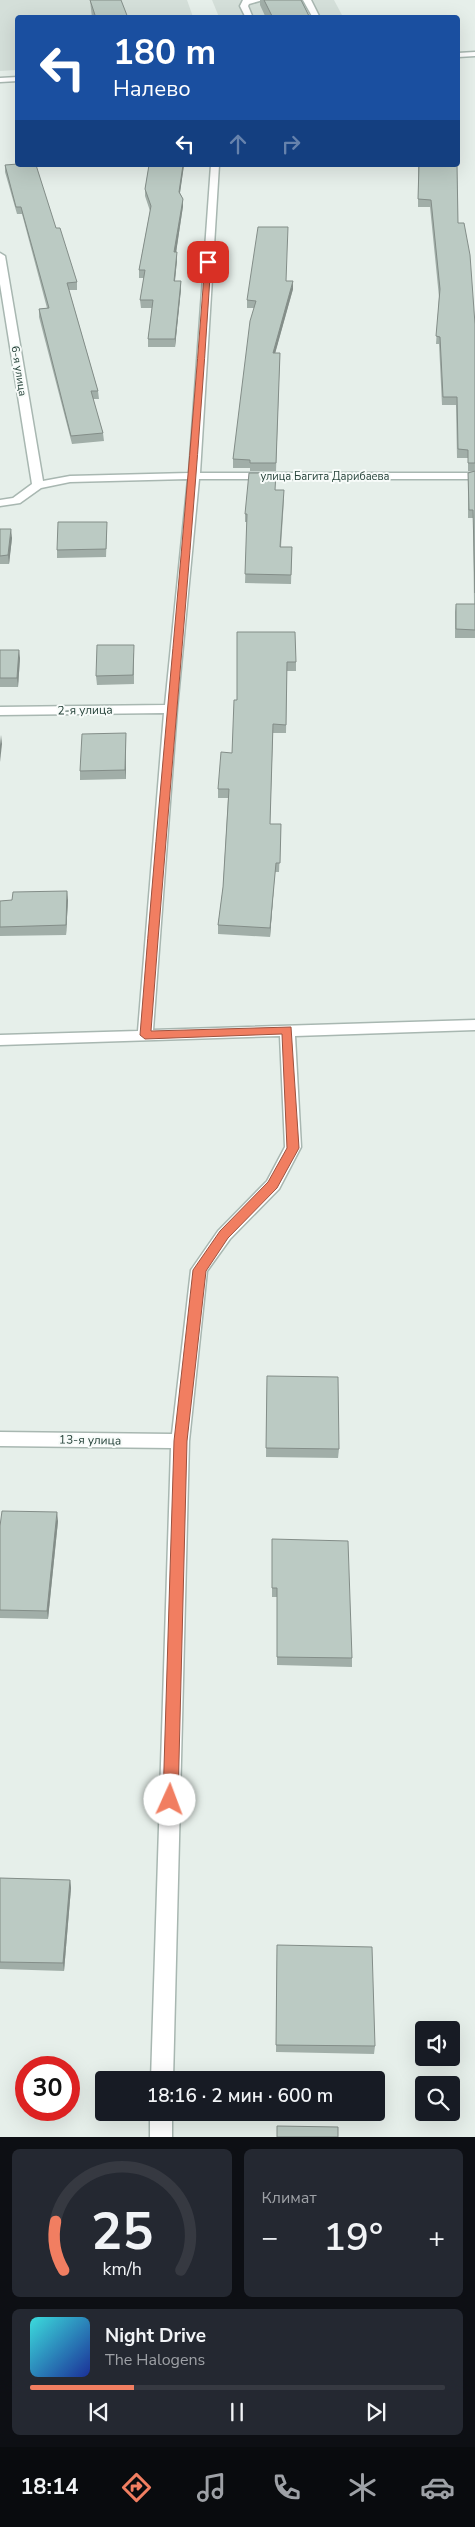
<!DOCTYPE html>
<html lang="ru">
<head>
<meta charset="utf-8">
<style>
  body { margin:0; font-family:"Nunito Sans",sans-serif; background:#242831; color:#f1f3f6; height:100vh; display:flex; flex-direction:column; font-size:19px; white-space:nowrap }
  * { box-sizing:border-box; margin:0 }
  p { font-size:16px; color:#9ea1a6 }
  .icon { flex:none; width:28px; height:28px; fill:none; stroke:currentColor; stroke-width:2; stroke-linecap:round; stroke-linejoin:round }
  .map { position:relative; height:2137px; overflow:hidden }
  .drawer { display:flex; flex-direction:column; gap:12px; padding:12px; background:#0d0f14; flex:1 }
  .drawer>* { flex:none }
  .guide { position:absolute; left:15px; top:15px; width:445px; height:152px; border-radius:5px; box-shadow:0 5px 20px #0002; background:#1a4fa0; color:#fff; overflow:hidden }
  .tools { position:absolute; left:415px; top:2021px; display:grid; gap:10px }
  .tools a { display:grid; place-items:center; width:45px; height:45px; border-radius:5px; background:#171b24; box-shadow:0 5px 20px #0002; font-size:25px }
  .speed { position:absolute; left:15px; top:2056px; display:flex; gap:10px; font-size:25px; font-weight:700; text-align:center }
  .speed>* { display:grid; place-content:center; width:65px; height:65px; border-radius:50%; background:#171b24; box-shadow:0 5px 20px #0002; line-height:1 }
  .speed .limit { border:8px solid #d22; background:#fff; color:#111 }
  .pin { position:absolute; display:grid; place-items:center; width:42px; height:42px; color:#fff; margin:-21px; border-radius:10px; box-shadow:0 2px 8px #0006 }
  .me { position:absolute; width:55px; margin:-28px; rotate:2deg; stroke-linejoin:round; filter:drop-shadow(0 0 4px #0008) }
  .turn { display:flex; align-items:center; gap:18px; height:105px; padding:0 15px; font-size:22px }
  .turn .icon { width:65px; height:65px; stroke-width:2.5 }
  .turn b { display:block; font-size:35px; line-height:42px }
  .lanes { display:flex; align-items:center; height:48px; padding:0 15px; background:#0003; justify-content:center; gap:25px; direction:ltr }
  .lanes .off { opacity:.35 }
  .big { font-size:38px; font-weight:600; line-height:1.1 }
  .drawer .tile { flex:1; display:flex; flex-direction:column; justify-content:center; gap:8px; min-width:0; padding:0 18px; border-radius:8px; background:#242831 }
  .drawer .dial { align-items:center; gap:0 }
  .dial svg { height:130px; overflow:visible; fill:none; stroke:#363941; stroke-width:7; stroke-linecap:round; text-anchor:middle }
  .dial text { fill:#f1f3f6; stroke:none }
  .song { display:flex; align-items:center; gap:15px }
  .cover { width:60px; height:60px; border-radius:8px; background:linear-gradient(135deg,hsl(180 70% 55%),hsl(230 70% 35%)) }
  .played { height:5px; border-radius:2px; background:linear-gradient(90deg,#f17e61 25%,#363941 25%) }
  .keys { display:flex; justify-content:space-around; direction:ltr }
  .heat { display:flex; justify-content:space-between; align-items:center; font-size:28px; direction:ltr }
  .drawer .tiles { flex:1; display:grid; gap:12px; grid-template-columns:1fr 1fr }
  .tile:last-child { grid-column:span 2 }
  .trip { position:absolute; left:95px; top:2071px; width:290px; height:50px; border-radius:5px; background:#171b24; box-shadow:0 5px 20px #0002; font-weight:600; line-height:50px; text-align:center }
  .tab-bar { display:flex; height:80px; justify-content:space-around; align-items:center; background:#090b0e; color:#9ea1a6 }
  .tab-bar .icon { width:35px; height:35px }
  .tab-bar .current { color:#f17e61 }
  .tab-bar b { font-size:22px; color:#f1f3f6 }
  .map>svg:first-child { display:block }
  .built { fill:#d4dfd9 }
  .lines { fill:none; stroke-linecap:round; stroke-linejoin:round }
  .minor-casing { stroke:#a8b7b1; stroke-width:3 }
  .minor { fill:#fff; fill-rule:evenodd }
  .wall { fill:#a1aea8 }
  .shaded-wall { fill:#838d88 }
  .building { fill:#bbcac3; stroke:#838d88 }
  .route { fill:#f17e61; stroke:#9d523f }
  .labels { text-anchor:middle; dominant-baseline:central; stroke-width:4; stroke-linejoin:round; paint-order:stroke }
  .far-street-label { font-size:11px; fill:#244138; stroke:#f7fbf9 }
  .street-label { font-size:12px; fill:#244138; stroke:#f7fbf9 }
</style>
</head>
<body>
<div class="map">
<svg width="475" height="2137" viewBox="0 0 475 2137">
  <rect width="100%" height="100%" fill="#e6efea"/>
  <g class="built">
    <polygon points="0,0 187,0 193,17 18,18 17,70 0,71"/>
    <polygon points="212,0 334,0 343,17 219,17"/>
  </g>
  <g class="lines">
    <defs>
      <g id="minor">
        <polygon points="243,0 263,0 249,4 248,6 253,18 246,18 240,6"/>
        <polygon points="303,0 311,0 320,18 313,18"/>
        <polygon points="475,52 475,56 458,57 458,53"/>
        <polygon points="18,77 18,81 0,82 0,78"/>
        <polygon points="211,165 219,165 200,473 475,473 475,479 199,479 177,709 153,1030 475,1020 475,1030 295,1036 301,1147 279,1189 230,1239 207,1271 189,1441 173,2080 151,2080 171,1448 0,1446 0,1432 172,1434 191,1270 218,1231 267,1181 285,1147 280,1036 0,1045 0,1035 138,1031 164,713 0,715 0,707 165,705 188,479 70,482 41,488 20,503 0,506 0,500 13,498 32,484 0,284 0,253 5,256 43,481 70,476 189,473"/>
        <rect x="150" y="2112" width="22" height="25"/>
      </g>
    </defs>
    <use href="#minor" class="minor-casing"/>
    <use href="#minor" class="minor"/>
  </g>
  <g class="wall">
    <polygon points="90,0 128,18 92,18"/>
    <polygon points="260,0 301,0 310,18 266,18 260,5"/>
    <polygon points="5,165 56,228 77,282 77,290 69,290 98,391 99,399 93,399 103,433 104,441 72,444 39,317 39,309 47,308 22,214 17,214 5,172"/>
    <polygon points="149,165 184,165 180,193 183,199 183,206 176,252 177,260 175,281 181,281 181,289 175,347 148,347 148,339 152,308 141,308 140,300 144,278 139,278 139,270 150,211 145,196 145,189"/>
    <rect x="258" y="165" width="28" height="2"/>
    <polygon points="418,165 457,165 458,223 475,324 475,638 455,638 455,612 456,604 474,604 473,518 468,518 468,473 474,472 468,471 468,458 457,458 456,405 442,405 439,344 436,344 439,297 430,207 418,207"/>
    <polygon points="286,281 293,289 275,353 280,353 276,471 250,471 250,468 233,468 233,459 254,308 247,308 247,300"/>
    <polygon points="284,499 281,547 292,547 291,584 245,583 247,522 245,522 245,514"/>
    <polygon points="0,529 12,538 9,564 0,564"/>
    <polygon points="107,530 106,557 57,558 57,550"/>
    <polygon points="237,632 296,662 296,671 287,671 286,733 273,733 270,824 281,824 279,872 275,872 270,937 218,934 218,925 223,887 228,798 218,798 218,789 232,753 237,700"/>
    <polygon points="0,650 20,658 18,687 0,687"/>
    <polygon points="134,653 134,684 97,685 96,676"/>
    <polygon points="126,733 126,779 80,780 80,771"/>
    <polygon points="68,900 66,935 0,936 0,901"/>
    <polygon points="267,1376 339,1449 338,1458 266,1457"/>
    <polygon points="58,1521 48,1619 0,1618 0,1526"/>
    <polygon points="272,1539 352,1658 352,1667 277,1665 277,1597 272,1597"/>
    <polygon points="0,1878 70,1880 71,1888 64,1971 0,1969"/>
    <polygon points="277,1945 375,2046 374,2054 276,2052"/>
  </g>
  <g class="shaded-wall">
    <polygon points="183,165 184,165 179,199 179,192"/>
    <polygon points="183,199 183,206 175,260 174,252"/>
    <polygon points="177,252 177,260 174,289 174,281"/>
    <polygon points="181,281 181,289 175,347 175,339"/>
    <polygon points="293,281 293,289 273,361 273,353"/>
    <polygon points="11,529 12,538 9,564 8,555"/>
    <polygon points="19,650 20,658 18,687 17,678"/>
    <polygon points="126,733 126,779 125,770"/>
    <polygon points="1,735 2,744 0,762 0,745"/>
    <polygon points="276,863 275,872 270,937 270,928"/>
    <polygon points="67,891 68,900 66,935 66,925"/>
    <polygon points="57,1512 58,1521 48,1619 47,1611"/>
    <polygon points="70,1880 71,1888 64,1971 63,1963"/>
  </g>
  <g class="building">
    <polygon points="90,0 121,0 128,18 96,18"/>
    <polygon points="264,0 301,0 310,18 273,18"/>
    <polygon points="18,164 18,165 36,165 56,228 60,228 77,282 67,283 98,391 91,391 103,433 71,436 39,309 49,308 21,207 16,207 5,165"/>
    <polygon points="149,165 183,165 179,192 183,199 174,252 177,252 174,281 181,281 175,339 148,339 153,300 140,300 145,270 139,270 151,206 145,189"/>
    <polygon points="419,165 457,165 458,223 464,223 470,255 475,324 475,463 468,463 468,450 458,449 457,397 443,397 440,337 436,336 440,289 431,200 418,199"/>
    <polygon points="258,227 288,227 286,281 293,281 273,353 280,353 276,463 250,463 250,460 233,459 250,321 256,301 247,300"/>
    <polygon points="475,471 475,593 473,510 469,510 468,473"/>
    <polygon points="249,473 276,473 275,490 284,490 280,547 292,547 291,575 245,574 247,514 245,514"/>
    <polygon points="58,522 107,522 106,549 57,550"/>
    <polygon points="0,529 11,529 8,555 0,556"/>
    <polygon points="456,604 475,604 475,630 456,629"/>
    <polygon points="237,632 295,632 296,662 287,662 286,725 273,724 270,824 281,824 280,863 276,863 270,928 218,925 223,887 229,789 218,789 221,752 232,753 234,700 237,700"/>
    <polygon points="97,645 134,645 133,675 96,676"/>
    <polygon points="0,650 19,650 17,678 0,678"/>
    <polygon points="126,733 125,770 80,771 82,734"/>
    <polygon points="67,891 66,925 0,927 0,901 12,900 13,892"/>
    <polygon points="267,1376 338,1377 339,1449 266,1448"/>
    <polygon points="2,1511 57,1512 47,1611 0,1610 0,1526"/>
    <polygon points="272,1539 348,1541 352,1658 277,1657 277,1588 272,1588"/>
    <polygon points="0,1878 70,1880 63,1963 0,1962"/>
    <polygon points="277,1945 372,1947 375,2046 276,2045"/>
    <polygon points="277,2126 338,2127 338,2137 277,2137"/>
  </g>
  <path class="route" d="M208 260 211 262C195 519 170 775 151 1031L291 1027 299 1148 277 1188 228 1238 206 1271 187 1441 178 1800 176 1806 170 1808 165 1806 163 1800 174 1441 193 1270 220 1231 268 1182 287 1148 282 1034 145 1039 140 1035C160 777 186 520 205 262Z"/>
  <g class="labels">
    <g class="far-street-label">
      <text transform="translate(19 371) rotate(81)">6-я улица</text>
      <text x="325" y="476">улица Багита Дарибаева</text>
    </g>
    <g class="street-label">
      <text transform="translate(85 710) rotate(-1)">2-я улица</text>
      <text transform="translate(90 1440) rotate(1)">13-я улица</text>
    </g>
  </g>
</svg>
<div class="tools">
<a><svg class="icon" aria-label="sound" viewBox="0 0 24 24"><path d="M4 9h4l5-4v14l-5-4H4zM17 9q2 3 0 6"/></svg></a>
<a><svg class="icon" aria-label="search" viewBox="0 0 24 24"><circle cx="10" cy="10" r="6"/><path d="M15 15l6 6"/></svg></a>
</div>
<div class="speed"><div class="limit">30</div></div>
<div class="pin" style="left:208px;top:262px;background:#d93025"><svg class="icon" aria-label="arrive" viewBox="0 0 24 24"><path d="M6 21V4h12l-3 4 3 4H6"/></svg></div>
<svg class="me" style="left:170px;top:1800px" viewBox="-20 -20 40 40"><circle r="19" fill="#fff"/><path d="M0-13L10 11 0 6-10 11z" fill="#f17e61"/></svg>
<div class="trip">18:16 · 2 мин · 600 m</div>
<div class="guide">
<div class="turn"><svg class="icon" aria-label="left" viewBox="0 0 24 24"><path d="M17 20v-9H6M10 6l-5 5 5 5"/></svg><div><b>180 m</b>Налево</div></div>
<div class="lanes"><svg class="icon" aria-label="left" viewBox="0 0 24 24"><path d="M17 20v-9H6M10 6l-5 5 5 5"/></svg><svg class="icon off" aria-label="ahead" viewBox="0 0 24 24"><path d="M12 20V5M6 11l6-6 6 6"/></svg><svg class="icon off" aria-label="right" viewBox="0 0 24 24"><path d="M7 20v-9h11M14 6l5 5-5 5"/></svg></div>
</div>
</div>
<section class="drawer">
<div class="tiles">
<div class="tile dial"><svg viewBox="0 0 100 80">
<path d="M14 69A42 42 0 1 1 86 69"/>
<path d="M14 69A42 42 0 0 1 9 39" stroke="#f17e61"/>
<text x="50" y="56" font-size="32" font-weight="700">25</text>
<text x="50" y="72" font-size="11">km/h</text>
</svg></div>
<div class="tile"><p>Климат</p>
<div class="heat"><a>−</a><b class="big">19°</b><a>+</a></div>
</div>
<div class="tile">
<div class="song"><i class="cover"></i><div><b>Night Drive</b><p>The Halogens</p></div></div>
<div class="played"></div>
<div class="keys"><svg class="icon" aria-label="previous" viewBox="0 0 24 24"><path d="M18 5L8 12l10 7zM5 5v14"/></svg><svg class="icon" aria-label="pause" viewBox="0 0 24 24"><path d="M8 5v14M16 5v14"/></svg><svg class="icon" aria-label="next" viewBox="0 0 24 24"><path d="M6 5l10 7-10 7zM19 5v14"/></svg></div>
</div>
</div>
</section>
<nav class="tab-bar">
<b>18:14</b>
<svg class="icon current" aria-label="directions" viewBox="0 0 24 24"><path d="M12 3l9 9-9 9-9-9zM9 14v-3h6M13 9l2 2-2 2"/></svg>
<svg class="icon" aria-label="music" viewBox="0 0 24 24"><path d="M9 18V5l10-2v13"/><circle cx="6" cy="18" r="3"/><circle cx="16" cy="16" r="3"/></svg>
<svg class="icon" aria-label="phone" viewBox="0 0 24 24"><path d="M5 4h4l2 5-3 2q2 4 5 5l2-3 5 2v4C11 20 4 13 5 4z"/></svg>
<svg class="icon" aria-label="climate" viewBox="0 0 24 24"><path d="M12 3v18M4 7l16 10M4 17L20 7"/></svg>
<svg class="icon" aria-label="car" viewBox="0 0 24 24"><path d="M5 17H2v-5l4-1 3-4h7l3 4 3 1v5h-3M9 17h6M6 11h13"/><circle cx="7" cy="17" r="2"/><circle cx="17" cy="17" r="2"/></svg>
</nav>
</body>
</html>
